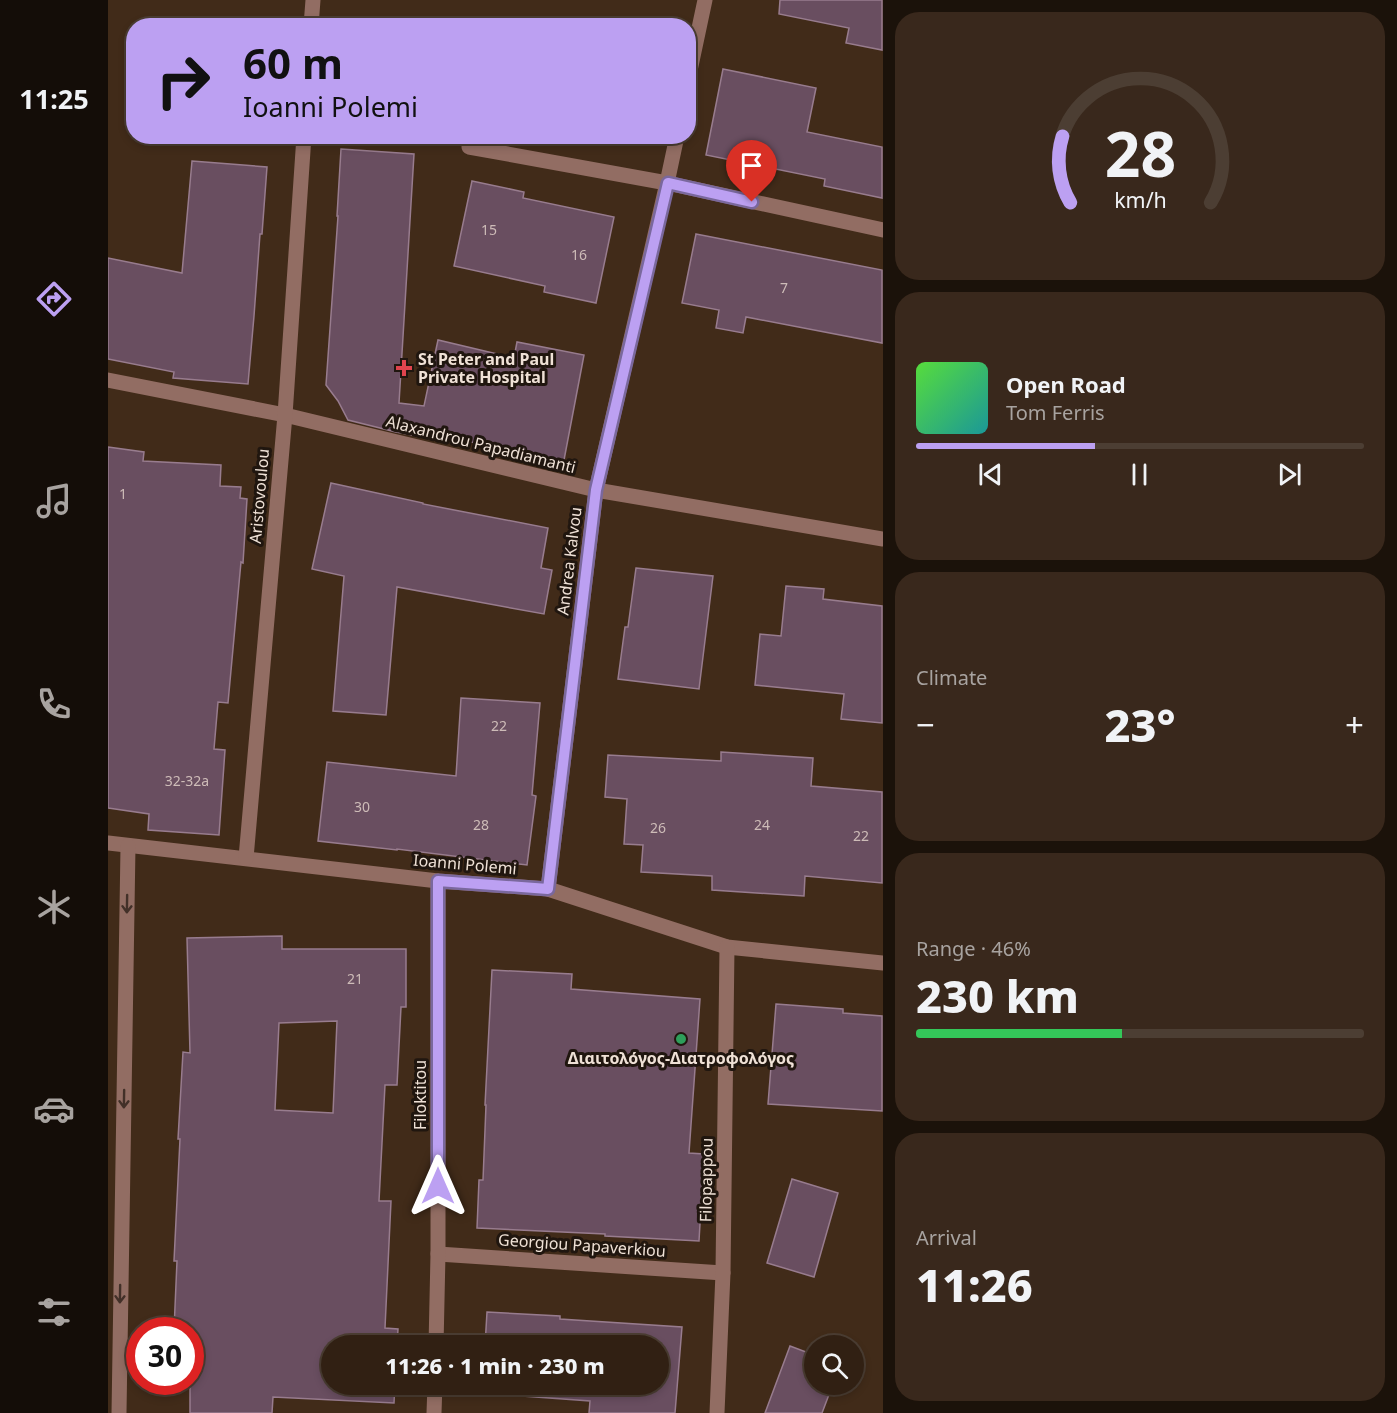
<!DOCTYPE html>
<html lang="en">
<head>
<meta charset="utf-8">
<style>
  body { margin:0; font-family:"Noto Sans",sans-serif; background:#39281c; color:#f1f3f6; height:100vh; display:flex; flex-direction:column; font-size:22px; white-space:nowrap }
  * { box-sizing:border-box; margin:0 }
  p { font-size:20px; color:#a8a3a0 }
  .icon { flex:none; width:33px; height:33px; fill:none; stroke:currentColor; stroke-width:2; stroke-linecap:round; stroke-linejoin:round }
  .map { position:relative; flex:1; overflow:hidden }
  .drawer { display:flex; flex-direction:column; gap:12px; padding:12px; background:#1b120a; width:514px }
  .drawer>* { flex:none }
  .hud { position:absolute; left:18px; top:18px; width:570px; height:126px; border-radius:24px; box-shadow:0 3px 9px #0003,0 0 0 2px #4c3e33; background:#bca0f2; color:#111; overflow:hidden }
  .tools { position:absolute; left:696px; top:1335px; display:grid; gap:12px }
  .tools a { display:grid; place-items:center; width:60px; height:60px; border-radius:50%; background:#312013; box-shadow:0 3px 9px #0003,0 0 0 2px #4c3e33; font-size:30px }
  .speed { position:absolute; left:18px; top:1317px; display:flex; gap:12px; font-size:30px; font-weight:700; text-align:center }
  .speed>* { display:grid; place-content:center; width:78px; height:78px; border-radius:50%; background:#312013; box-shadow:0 3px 9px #0003,0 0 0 2px #4c3e33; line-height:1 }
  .speed .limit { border:9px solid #d22; background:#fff; color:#111 }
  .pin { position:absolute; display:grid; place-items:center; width:51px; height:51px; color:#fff; margin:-62px -26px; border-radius:50% 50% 50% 0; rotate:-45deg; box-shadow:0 0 6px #0007 }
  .pin .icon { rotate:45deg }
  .me { position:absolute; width:66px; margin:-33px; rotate:0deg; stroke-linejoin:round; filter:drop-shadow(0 0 4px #0008) }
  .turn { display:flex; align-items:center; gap:21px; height:126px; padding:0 18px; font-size:27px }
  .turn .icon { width:78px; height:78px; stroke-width:2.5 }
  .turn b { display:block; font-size:42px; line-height:51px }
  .big { font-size:45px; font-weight:800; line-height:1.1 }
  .drawer .widget { flex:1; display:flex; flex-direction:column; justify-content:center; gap:9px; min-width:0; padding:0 21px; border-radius:24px; background:#39281c }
  .drawer .dial { align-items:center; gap:0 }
  .dial svg { height:156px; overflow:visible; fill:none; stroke:#4c3e33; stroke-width:7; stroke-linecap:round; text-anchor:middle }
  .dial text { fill:#f1f3f6; stroke:none }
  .song { display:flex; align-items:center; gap:18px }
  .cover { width:72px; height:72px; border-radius:9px; background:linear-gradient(135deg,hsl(110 70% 55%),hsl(180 70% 35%)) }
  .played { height:6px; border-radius:3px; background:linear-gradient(90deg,#bca0f2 40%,#4c3e33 40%) }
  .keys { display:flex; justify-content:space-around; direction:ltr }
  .heat { display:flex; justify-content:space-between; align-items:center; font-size:33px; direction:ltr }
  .charge { height:9px; border-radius:4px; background:linear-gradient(90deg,#34c759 46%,#4c3e33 0) }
  .trip { position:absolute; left:213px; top:1335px; width:348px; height:60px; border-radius:30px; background:#312013; box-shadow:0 3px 9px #0003,0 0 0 2px #4c3e33; font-weight:800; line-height:60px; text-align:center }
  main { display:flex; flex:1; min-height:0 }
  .menu { display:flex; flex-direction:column; width:108px; justify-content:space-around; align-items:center; background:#140d08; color:#a8a3a0 }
  .menu .icon { width:42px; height:42px }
  .menu .on { color:#bca0f2 }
  .menu b { font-size:27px; color:#f1f3f6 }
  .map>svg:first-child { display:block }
  .building { fill:#694e60; stroke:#987c8e; stroke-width:1.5; fill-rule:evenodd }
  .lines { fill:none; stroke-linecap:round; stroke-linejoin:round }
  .minor { stroke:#926d63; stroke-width:15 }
  .oneway { stroke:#423028 }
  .route-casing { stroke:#7a689d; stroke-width:15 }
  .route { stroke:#bca0f2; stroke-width:10 }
  .health-dot { fill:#e0444e; stroke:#20160f; stroke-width:2 }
  .leisure-dot { fill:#2e9e5b; stroke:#20160f; stroke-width:2 }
  .labels { text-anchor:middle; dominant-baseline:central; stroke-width:6; stroke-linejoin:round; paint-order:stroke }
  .number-label { font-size:14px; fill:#cebcb8 }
  .poi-label { font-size:16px; font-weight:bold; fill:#efe1d6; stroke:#20160f; text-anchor:start }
  .street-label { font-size:16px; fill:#efe1d6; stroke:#20160f }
</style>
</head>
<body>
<main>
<nav class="menu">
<b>11:25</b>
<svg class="icon on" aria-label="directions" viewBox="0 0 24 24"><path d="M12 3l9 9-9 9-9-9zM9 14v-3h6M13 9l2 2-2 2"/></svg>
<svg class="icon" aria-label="music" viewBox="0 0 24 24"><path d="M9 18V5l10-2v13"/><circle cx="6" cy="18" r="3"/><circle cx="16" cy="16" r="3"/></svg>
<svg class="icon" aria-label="phone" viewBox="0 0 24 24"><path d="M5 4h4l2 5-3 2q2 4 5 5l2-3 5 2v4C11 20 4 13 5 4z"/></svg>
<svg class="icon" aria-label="climate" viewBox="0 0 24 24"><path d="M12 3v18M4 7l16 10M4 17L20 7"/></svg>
<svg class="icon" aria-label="car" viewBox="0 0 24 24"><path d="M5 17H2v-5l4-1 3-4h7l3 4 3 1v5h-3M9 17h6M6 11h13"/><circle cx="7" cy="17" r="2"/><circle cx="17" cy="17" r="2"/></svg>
<svg class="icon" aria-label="filters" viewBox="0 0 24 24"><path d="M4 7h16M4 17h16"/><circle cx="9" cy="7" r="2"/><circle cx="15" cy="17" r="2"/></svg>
</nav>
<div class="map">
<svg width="775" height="1413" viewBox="0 0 775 1413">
  <rect width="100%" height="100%" fill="#412b19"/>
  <g class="building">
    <polygon points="672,0 774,0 774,50 738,43 741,28 671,14"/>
    <polygon points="615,69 708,88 699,132 774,147 774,198 716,186 717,179 598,155"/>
    <polygon points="233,149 306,154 291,403 316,406 330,340 406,358 409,342 476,355 456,460 358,441 357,445 288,432 240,420 230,401 218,385 230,216 229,216"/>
    <polygon points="84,161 159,167 154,234 152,234 146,316 140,384 65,378 66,372 0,359 0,258 74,273"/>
    <polygon points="364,181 416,192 415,198 506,217 488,303 436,292 437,286 346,266"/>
    <polygon points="588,234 774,270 774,343 638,317 635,333 608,328 611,310 574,303"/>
    <polygon points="0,447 36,452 35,461 113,465 112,486 133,487 132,498 139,499 135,563 133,562 120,703 110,702 106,749 117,750 111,835 40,830 41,814 0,808"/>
    <polygon points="223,483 315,503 315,504 440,528 433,568 444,570 436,614 289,587 278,715 225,711 236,576 204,569"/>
    <polygon points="528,568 605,576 591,689 510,679 517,627 520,627"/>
    <polygon points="678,586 716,589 715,599 774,606 774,723 733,719 736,694 647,685 652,634 673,636"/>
    <polygon points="353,698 432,703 424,795 428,796 419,865 289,849 289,850 210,841 219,762 348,776"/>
    <polygon points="613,752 705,758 703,786 774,792 774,883 697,876 696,896 604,890 604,876 533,872 535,845 516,844 519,799 497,797 500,755 613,761"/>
    <path d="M174 936V949H298V1007H293L289 1085H277L271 1201H283L277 1328 290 1329 289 1346H224V1384H287L286 1403 165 1397 164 1413H82V1330H66L69 1261H66L72 1139H70L75 1052 82 1053 79 938ZM229 1021 225 1113 167 1110 171 1023Z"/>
    <polygon points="384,970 464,974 463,989 592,999 581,1153 596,1154 591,1241 497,1236 497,1234 369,1228 371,1180 375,1180 378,1105 377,1105"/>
    <polygon points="668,1004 735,1009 735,1013 774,1016 774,1111 660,1104"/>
    <polygon points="684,1179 730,1193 706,1277 659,1263"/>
    <polygon points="379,1312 452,1316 452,1319 574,1327 567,1413 481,1413 482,1401 374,1393 374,1384 550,1384 550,1346 377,1346"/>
    <polygon points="682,1346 706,1355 706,1384 725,1384 714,1413 657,1413"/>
  </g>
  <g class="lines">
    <g class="minor">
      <polyline points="203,26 205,0"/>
      <polyline points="580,80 597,0"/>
      <polyline points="361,147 559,183 775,230"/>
      <polyline points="0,380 177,415 488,490 775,539"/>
      <polyline points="0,843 330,881 440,889 619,947 775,963"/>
      <polyline points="138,858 177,415 196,136"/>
      <polyline points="440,889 488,490 559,183 569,136"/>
      <polyline points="330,1254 615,1273"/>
      <polyline points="328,1346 330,1254 330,881"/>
      <polyline points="11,1413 20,846"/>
      <polyline points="326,1413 327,1384"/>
      <polyline points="609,1413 615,1273 619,947"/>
    </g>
  </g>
  <defs><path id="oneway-shaft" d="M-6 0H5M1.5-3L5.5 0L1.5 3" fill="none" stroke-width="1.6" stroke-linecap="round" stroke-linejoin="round" transform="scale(1.5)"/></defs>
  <g class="oneway">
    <use href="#oneway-shaft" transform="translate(19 904) rotate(91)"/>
    <use href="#oneway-shaft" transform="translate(16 1099) rotate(91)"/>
    <use href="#oneway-shaft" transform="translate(12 1294) rotate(91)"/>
  </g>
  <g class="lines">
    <defs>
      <polyline id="route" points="330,1186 330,881 440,889 488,490 560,183 644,202"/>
    </defs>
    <use href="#route" class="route-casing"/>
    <use href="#route" class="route"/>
  </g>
  <path class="health-dot" d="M293 359h6v6h6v6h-6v6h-6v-6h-6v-6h6z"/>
  <circle class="leisure-dot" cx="573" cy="1039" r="6"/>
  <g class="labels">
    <g class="number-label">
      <text x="381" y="229">15</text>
      <text x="471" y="254">16</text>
      <text x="676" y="287">7</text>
      <text x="15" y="493">1</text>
      <text x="391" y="725">22</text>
      <text x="79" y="780">32-32a</text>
      <text x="254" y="806">30</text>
      <text x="373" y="824">28</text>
      <text x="654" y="824">24</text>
      <text x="550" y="827">26</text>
      <text x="753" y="835">22</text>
      <text x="247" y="978">21</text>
    </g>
    <g class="poi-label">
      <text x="310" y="359">St Peter and Paul<tspan x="310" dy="18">Private Hospital</tspan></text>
      <text x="573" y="1058" text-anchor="middle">Διαιτολόγος-Διατροφολόγος</text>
    </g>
    <g class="street-label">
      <text transform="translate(373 444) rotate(14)">Alaxandrou Papadiamanti</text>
      <text transform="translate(151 496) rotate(-85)">Aristovoulou</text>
      <text transform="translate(461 561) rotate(-83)">Andrea Kalvou</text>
      <text transform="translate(357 864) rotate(5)">Ioanni Polemi</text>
      <text transform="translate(312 1095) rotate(-90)">Filoktitou</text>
      <text transform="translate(598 1180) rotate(-89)">Filopappou</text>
      <text transform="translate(474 1245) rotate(4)">Georgiou Papaverkiou</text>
    </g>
  </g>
</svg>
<div class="tools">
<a><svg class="icon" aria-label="search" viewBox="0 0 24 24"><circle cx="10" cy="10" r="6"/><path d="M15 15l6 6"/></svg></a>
</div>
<div class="speed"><div class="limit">30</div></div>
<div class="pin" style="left:644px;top:202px;background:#d93025"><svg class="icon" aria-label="arrive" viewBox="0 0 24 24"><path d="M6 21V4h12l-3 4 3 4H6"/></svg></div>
<svg class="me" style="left:330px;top:1186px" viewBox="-20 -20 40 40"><path d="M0-17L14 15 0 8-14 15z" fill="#bca0f2" stroke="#fff" stroke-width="4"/></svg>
<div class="trip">11:26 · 1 min · 230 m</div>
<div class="hud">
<div class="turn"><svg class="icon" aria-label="right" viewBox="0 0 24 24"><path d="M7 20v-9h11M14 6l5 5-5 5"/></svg><div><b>60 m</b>Ioanni Polemi</div></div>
</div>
</div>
<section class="drawer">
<div class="widget dial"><svg viewBox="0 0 100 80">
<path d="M14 69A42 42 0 1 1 86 69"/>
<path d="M14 69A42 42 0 0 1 10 35" stroke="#bca0f2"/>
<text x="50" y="56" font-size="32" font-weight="700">28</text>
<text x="50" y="72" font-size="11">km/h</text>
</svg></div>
<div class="widget">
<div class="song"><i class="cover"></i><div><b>Open Road</b><p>Tom Ferris</p></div></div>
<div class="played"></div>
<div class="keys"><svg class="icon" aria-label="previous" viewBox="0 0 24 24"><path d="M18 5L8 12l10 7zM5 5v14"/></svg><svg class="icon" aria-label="pause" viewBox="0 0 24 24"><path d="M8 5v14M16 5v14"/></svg><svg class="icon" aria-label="next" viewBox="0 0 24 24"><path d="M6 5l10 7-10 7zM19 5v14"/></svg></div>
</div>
<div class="widget"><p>Climate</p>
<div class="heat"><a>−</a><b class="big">23°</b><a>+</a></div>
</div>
<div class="widget"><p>Range · 46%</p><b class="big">230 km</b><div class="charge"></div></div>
<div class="widget"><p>Arrival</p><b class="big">11:26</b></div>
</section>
</main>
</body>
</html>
